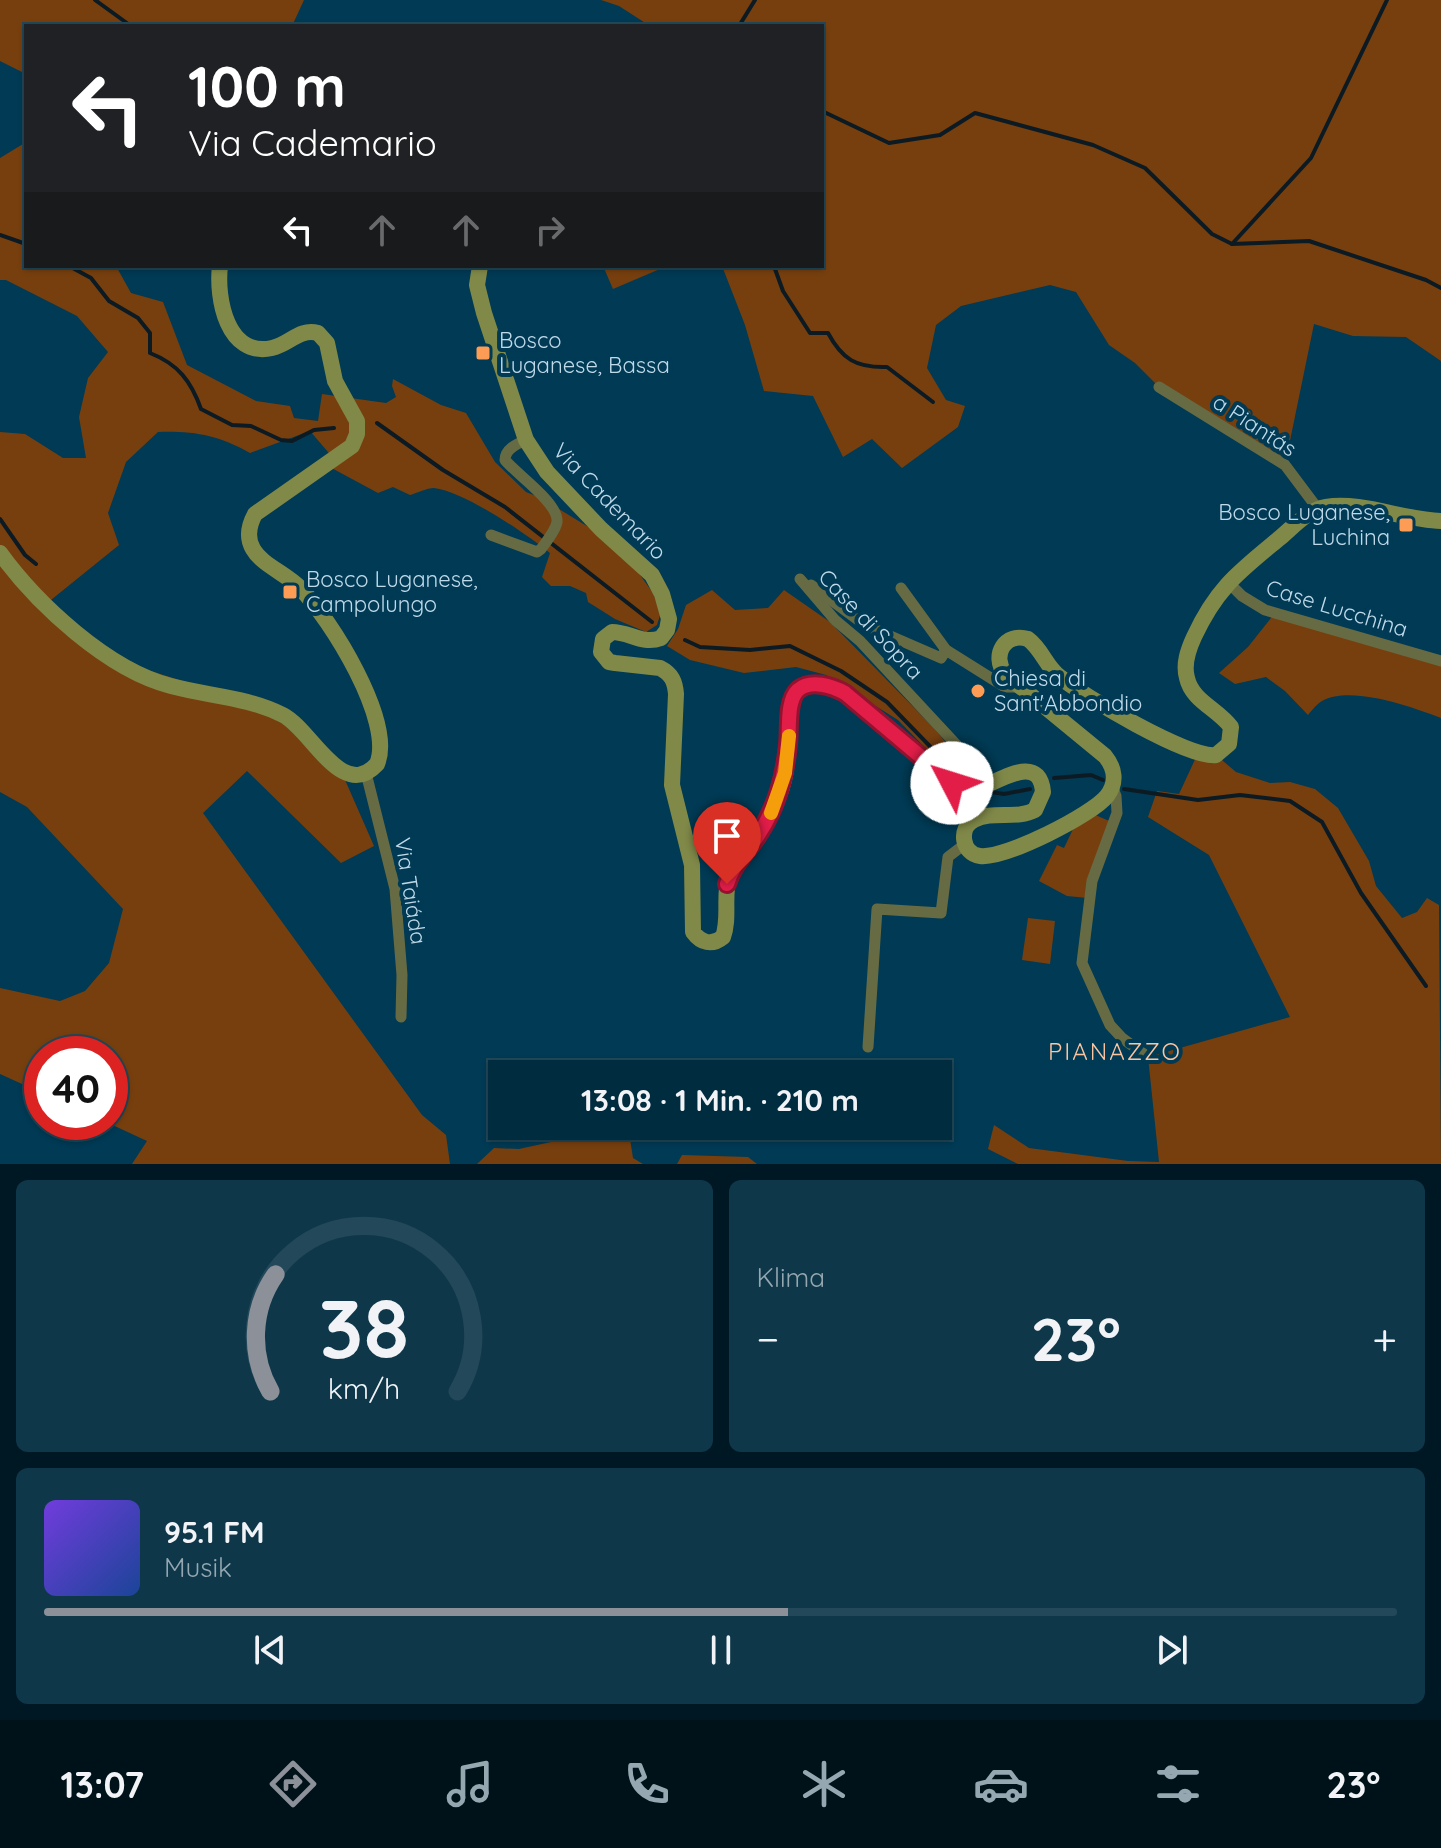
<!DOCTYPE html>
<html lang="de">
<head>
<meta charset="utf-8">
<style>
  body { margin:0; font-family:Quicksand,sans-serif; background:#0e384a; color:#f1f3f6; height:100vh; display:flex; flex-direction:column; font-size:30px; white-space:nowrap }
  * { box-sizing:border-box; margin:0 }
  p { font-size:26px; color:#95a7b0 }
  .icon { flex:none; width:44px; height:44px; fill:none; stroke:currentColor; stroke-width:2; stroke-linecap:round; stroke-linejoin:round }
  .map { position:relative; height:1164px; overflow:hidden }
  .details { display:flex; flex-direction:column; gap:16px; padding:16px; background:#001823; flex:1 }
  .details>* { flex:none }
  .hud { position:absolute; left:24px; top:24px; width:800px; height:244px; border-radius:0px; box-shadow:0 2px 6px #0004,0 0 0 2px #224859; background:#202124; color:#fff; overflow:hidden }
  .speed { position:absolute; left:24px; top:1036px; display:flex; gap:16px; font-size:40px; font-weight:700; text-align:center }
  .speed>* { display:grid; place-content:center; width:104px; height:104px; border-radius:50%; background:#002c3f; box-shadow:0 2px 6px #0004,0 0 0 2px #224859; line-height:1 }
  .speed .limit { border:12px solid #d22; background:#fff; color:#111 }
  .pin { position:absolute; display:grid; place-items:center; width:68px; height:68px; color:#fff; margin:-82px -34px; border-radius:50% 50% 50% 0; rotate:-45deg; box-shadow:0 0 8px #0007 }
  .pin .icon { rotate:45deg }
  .me { position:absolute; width:88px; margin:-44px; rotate:310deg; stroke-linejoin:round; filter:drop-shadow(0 0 6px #0008) }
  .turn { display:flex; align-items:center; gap:28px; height:168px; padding:0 32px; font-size:36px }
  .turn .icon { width:104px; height:104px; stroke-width:2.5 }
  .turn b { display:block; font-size:56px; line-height:68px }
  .lanes { display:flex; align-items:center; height:76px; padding:0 32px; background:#0003; justify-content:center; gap:40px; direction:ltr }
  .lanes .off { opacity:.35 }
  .big { font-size:60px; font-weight:800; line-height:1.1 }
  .details .card { flex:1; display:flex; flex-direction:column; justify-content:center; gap:12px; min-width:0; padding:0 28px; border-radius:12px; background:#0e384a }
  .details .dial { align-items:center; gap:0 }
  .dial svg { height:208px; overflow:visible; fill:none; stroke:#224859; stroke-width:7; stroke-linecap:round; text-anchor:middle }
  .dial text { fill:#f1f3f6; stroke:none }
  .song { display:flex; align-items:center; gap:24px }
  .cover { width:96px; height:96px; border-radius:12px; background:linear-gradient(135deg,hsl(260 70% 55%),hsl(220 70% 35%)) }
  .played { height:8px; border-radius:4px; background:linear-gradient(90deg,#8c9099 55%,#224859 55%) }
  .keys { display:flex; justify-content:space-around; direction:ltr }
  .heat { display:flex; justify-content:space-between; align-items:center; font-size:44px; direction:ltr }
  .details .tiles { flex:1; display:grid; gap:16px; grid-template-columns:1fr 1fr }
  .card:last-child { grid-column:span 2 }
  .trip { position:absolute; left:488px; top:1060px; width:464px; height:80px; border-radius:0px; background:#002c3f; box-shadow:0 2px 6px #0004,0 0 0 2px #224859; font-weight:800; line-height:80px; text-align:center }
  .menu { display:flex; height:128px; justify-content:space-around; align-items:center; background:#001219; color:#95a7b0 }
  .menu .icon { width:56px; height:56px }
  .menu .current { color:#8c9099 }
  .menu b { font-size:36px; color:#f1f3f6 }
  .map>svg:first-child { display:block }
  .green { fill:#773f0e }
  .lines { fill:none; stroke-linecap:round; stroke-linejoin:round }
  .stream { stroke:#0c1b23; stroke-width:4 }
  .street { stroke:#666b43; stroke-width:11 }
  .secondary { stroke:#808948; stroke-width:16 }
  .route-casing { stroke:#92132f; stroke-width:20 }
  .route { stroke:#e11d48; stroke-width:14 }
  .slow { stroke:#f59e0b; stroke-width:14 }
  .poi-dot { fill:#fd9c55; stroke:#003a54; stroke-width:3 }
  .labels { text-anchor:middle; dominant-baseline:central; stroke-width:8; stroke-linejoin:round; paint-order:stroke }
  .poi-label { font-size:22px; fill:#bfd9e9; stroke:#003a54; text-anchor:start }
  .street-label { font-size:22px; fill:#bfd9e9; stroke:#003a54 }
  .neighbourhood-label { font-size:24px; letter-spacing:2px; fill:#fcc5a0; stroke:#003a54 }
</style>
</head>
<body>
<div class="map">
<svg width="1441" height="1164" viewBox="0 0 1441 1164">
  <rect width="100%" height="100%" fill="#003a54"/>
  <g class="green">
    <polygon points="0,0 304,0 292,26 26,26 26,74 0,61"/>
    <polygon points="601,0 1441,0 1441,361 1406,337 1353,336 1314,324 1285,465 1159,387 1135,363 1109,345 1076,292 1050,285 961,306 936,325 927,368 946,400 965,406 958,427 902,468 872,439 843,457 813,396 764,391 745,325 722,266 822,266 822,26 650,26 619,6"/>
    <path d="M23 144 26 145V266H116L131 293 163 302 187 365 256 401 290 406 294 418 318 421 322 394 386 403 396 397 392 386 393 379 441 405 466 413 495 462 526 492 541 498 590 528 635 568 653 593 661 612 657 625 646 632 615 619 588 602 586 593 570 586H551L542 577 550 553C525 533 465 492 434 488 427 488 417 493 410 495L393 487 378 493 326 465 334 459 310 431 250 453C218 435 194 431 158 432L126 462 108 513 119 545 46 604 110 658 261 706 342 773 374 846 341 863 247 771 203 813 422 1115 446 1135 450 1164H132L147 1141 106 1122H110V1054H42V1093L0 1074V988L60 1001 85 991 109 963 123 909 27 807 0 792V432L25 434 63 458H86L79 417 88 378 108 352 77 316 6 280H0V158Z"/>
    <polygon points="603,266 667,266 613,289"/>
    <polygon points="712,590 735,610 768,608 784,590 830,622 931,725 949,746 968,775 955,778 898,720 826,675 796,667 744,673 690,660 667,646 678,629 686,605"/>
    <path d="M1275 613 1441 661V718C1411 707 1352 685 1322 701 1317 704 1312 710 1308 715L1285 691 1266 677 1235 684 1219 673 1248 647Z"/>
    <polygon points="1198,753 1216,755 1236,772 1270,783 1290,782 1315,789 1338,808 1369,861 1376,886 1402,918 1417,912 1427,898 1439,905 1441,1164 1018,1164 988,1149 994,1125 1029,1148 1128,1161 1159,1162 1148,1057 1290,1017 1209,855 1148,817 1157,791 1179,794"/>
    <polygon points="1093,814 1114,823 1088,898 1067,896 1039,881 1057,845 1064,848 1074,827"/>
    <polygon points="1028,918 1055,921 1050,964 1022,960"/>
    <polygon points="570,1126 628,1126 633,1158 643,1164 477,1164 494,1148 519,1149 560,1140"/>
    <polygon points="682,1155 748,1157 757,1164 677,1164"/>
  </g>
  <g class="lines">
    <g class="stream">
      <polyline points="95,0 131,26"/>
      <polyline points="739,26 755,0"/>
      <polyline points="822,111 889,143 940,135 975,113 1093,145 1145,168 1212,234 1232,244 1309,241 1426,280 1441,288"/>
      <polyline points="0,235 26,244"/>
      <polyline points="1232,244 1311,158 1387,0"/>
      <path d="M69 266 91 278 109 301 138 318 150 333V353C178 364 191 381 201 409L232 425 251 426 281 440 292 441 314 430 334 428"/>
      <path d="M770 266 775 269 783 291 810 333H828C842 359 856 368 887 367L933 402"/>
      <polyline points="377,423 443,470 505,507 652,622"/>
      <polyline points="0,519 25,555 36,564"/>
      <polyline points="685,640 700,647 750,650 790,646 841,671 887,702 953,770 975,783"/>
      <polyline points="1054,778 1091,775 1103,780"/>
      <polyline points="1124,789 1198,800 1240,795 1290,801 1322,822 1361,893 1426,986"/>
      <polyline points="985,791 1004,794 1030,789"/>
    </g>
    <g class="street">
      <polyline points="1159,387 1285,465 1318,509"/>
      <path d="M491 535 537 552 541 549C546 542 556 530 557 522 559 503 516 474 505 460 505 449 517 444 526 440"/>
      <polyline points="800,579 835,620 860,641 991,782"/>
      <polyline points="1228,582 1242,596 1265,610 1441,661"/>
      <polyline points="811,585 865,625 941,658 946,650"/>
      <polyline points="901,588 946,650 1005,687 1020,687"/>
      <polyline points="366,773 395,889 402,975 401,1017"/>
      <polyline points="1112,786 1116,796 1117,813 1092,881 1082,963 1110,1025 1122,1038 1148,1057"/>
      <polyline points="868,1047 877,909 941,913 948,857 965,844"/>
    </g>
    <g class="secondary">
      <path d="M480 266 477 285 484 313 526 440 547 472 601 529 652 575 662 594 669 619 667 630 661 638C642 645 630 632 612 632L603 639 601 652 609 662 615 663 660 668C672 674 675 682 676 694L672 785 692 865 693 932C701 943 712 946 723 937 730 918 723 896 729 877 733 864 742 856 750 847 767 826 782 796 786 770 788 752 786 704 797 692 805 683 821 684 832 687 846 691 856 702 867 710 895 733 921 761 951 782 957 787 965 791 973 790 994 786 1039 749 1043 792L1035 810C1016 820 993 810 974 820 958 828 962 854 980 856 1005 859 1092 815 1107 796 1117 783 1115 768 1105 756L1005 674C991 655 1005 632 1028 639 1042 649 1046 667 1060 677 1083 696 1189 759 1216 755L1229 744 1231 727C1218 709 1192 701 1187 678 1183 664 1188 650 1194 637 1217 587 1240 571 1281 537 1294 526 1308 510 1326 507 1361 501 1404 520 1441 521"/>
      <path d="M0 553C37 604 108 670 171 686 208 696 248 697 283 715 312 730 342 802 377 764 395 722 330 618 300 588 287 574 262 565 253 549 246 537 249 525 255 514L352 446 357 434V421L335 381 327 343 318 333C299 328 290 344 272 348 227 358 216 298 220 266"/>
    </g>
  </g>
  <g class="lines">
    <defs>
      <path id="route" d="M727 884C733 863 749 851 760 832 777 806 785 776 788 744 790 730 786 701 798 690 811 679 832 686 845 693L952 783"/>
    </defs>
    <use href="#route" class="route-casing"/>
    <use href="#route" class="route"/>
    <polyline class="slow" points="771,813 785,773 789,736"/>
  </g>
  <g class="poi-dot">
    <rect x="475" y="345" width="16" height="16" rx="4"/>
    <rect x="1398" y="517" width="16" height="16" rx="4"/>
    <rect x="282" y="584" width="16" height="16" rx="4"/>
    <circle cx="978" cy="691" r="8"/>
  </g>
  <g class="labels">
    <g class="poi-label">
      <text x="499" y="340">Bosco<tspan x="499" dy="25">Luganese, Bassa</tspan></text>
      <text x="1390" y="512" text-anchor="end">Bosco Luganese,<tspan x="1390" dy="25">Luchina</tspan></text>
      <text x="306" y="579">Bosco Luganese,<tspan x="306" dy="25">Campolungo</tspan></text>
      <text x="994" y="678">Chiesa di<tspan x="994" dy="25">Sant'Abbondio</tspan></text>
    </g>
    <g class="street-label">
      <text transform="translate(1255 425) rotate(33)">a Piantás</text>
      <text transform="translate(610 501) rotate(46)">Via Cademario</text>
      <text transform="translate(1337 608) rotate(17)">Case Lucchina</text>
      <text transform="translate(871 624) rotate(47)">Case di Sopra</text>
      <text transform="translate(411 891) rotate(81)">Via Taiáda</text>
    </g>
    <g class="neighbourhood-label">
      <text x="1115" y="1051">PIANAZZO</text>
    </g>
  </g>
</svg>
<div class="speed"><div class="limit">40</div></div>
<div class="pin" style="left:727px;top:884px;background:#d93025"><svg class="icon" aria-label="arrive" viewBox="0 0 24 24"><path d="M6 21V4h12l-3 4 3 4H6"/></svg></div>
<svg class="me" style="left:952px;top:783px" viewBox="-20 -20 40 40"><circle r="19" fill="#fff"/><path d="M0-13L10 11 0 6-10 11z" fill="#e11d48"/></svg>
<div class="trip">13:08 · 1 Min. · 210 m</div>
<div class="hud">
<div class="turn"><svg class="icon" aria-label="left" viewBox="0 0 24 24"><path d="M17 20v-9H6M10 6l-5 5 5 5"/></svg><div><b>100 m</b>Via Cademario</div></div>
<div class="lanes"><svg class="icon" aria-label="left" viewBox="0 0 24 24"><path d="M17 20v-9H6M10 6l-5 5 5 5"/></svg><svg class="icon off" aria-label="ahead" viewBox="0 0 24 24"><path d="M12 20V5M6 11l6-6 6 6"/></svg><svg class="icon off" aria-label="ahead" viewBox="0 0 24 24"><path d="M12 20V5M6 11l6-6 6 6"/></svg><svg class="icon off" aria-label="right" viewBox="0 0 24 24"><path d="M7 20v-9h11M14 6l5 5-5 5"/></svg></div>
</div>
</div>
<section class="details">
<div class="tiles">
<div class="card dial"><svg viewBox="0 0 100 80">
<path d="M14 69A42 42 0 1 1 86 69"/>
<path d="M14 69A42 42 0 0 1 16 24" stroke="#8c9099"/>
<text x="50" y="56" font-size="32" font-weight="700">38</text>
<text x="50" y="72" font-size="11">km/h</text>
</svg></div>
<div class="card"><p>Klima</p>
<div class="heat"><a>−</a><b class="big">23°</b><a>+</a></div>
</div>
<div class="card">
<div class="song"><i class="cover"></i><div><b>95.1 FM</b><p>Musik</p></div></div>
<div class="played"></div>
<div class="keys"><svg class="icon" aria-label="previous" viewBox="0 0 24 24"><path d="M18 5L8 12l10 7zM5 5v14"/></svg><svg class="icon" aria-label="pause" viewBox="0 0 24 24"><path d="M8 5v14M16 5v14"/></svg><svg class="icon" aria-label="next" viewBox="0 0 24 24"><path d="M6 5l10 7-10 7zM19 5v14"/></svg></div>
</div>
</div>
</section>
<nav class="menu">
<b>13:07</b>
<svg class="icon current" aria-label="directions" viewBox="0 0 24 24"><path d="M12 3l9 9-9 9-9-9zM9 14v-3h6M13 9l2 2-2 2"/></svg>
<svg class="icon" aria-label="music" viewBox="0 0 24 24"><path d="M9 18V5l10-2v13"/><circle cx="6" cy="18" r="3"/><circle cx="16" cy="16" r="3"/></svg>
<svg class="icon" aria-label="phone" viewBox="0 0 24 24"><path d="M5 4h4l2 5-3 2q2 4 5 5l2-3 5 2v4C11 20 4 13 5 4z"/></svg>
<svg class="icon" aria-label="climate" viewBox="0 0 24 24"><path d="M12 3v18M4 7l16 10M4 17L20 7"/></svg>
<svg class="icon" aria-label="car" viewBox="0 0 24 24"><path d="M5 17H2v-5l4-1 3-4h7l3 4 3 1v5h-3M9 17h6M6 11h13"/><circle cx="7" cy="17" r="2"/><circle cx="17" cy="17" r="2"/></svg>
<svg class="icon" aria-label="filters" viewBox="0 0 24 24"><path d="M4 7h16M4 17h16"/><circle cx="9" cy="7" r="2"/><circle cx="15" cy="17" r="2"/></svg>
<b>23°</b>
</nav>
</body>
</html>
